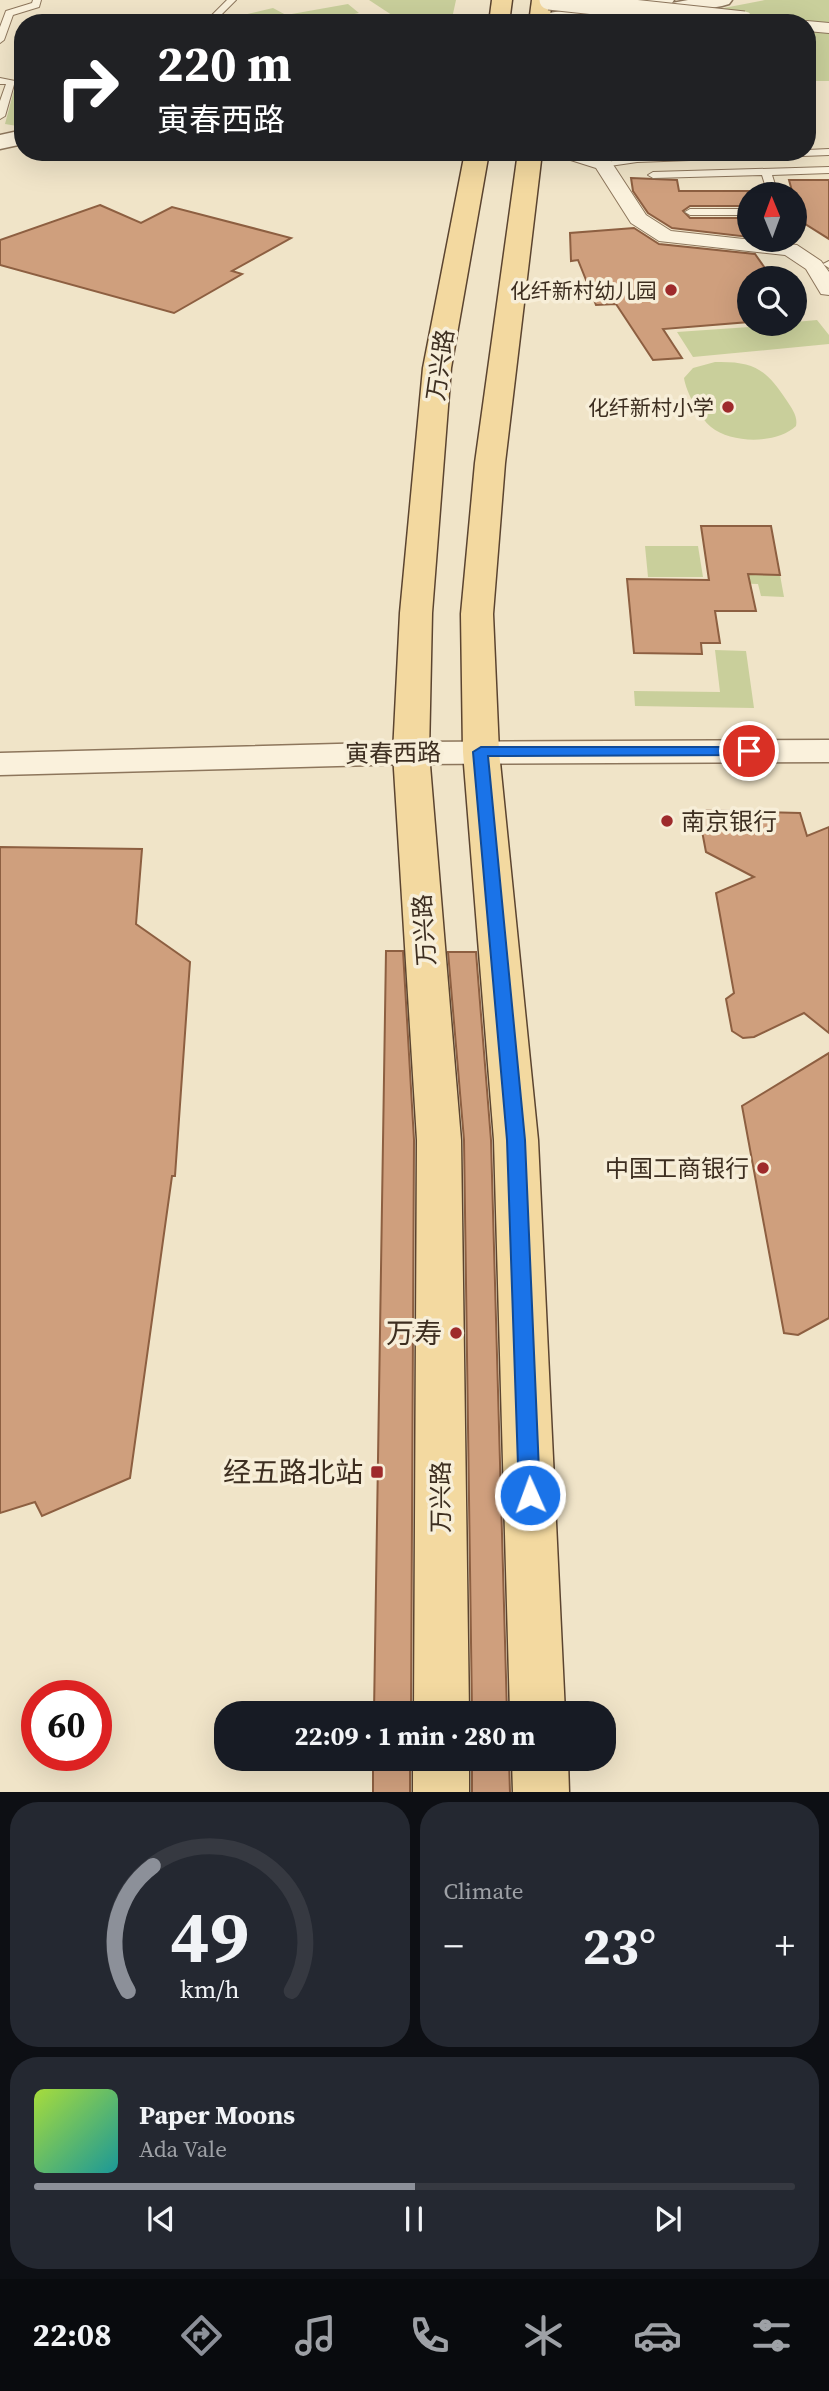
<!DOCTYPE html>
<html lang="en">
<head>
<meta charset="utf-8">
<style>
  body { margin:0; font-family:"Source Serif 4","Noto Sans SC",serif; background:#242831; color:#f1f3f6; height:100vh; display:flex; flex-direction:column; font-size:26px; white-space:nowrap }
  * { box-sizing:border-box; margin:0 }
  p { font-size:23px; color:#9ea1a6 }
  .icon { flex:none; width:38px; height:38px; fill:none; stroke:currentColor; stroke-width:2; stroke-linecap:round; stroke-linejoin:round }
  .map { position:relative; height:1792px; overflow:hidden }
  .side { display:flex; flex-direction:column; gap:10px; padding:10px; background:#0d0f14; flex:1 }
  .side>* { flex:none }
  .hud { position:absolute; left:14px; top:14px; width:802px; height:147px; border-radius:28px; box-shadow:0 7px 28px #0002; background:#202124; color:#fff; overflow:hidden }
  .needle { width:46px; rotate:359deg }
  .tools { position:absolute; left:737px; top:182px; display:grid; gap:14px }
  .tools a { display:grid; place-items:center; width:70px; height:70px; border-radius:50%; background:#171b24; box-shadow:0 7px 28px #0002; font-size:35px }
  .speed { position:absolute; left:21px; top:1680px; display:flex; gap:14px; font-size:35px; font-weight:700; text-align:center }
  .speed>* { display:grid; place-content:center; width:91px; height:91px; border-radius:50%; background:#171b24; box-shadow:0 7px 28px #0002; line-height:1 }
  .speed .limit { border:10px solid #d22; background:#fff; color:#111 }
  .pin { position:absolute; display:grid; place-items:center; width:60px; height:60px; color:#fff; margin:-30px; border:4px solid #fff; border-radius:50%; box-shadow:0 2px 7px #0007 }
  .me { position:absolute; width:77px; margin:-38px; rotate:358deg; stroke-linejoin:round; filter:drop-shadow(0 0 5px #0008) }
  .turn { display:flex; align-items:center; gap:24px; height:147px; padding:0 28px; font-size:32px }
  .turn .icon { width:91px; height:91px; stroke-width:2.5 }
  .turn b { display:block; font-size:49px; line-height:60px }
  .big { font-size:52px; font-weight:700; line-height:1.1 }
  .side .tile { flex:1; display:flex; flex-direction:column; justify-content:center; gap:10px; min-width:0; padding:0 24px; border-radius:28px; background:#242831 }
  .side .dial { align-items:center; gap:0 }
  .dial svg { height:182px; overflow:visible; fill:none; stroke:#363941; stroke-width:7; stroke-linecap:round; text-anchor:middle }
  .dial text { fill:#f1f3f6; stroke:none }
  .song { display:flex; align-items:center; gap:21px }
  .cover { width:84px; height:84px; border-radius:10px; background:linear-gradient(135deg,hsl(80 70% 55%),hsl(180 70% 35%)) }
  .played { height:7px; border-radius:4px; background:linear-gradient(90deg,#8c9099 50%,#363941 50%) }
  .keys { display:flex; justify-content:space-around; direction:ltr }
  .heat { display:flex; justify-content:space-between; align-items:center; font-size:38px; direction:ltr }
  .side .tiles { flex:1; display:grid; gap:10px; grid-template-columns:1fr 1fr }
  .tile:last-child { grid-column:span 2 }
  .trip { position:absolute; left:214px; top:1701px; width:402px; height:70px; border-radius:28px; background:#171b24; box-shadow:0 7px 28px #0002; font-weight:700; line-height:70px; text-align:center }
  .tab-bar { display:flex; height:112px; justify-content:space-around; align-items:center; background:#090b0e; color:#9ea1a6 }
  .tab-bar .icon { width:49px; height:49px }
  .tab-bar .active { color:#8c9099 }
  .tab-bar b { font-size:32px; color:#f1f3f6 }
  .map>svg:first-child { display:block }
  .green { fill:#c9cf9b }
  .building { fill:#cf9f7d; stroke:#8d5f41; stroke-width:2 }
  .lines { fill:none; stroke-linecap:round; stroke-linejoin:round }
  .service-casing { stroke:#8d765c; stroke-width:2 }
  .minor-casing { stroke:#8d765c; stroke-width:2 }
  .tertiary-casing { stroke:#8d765c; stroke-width:3 }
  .primary-casing { stroke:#5b4430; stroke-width:3 }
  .service { fill:#faf1dc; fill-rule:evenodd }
  .minor { fill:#faf1dc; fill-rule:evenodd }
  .tertiary { fill:#faf1dc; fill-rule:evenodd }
  .primary { fill:#f3d9a0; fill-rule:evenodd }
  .minor-bridge-casing { stroke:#8d765c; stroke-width:21; stroke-linecap:butt }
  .minor-bridge { stroke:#faf1dc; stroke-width:19 }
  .route { fill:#1a73e8; stroke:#114b97; stroke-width:2 }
  .poi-dot { fill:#9e2a2b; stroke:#f7eed8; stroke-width:2.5 }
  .labels { text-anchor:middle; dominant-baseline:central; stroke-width:7; stroke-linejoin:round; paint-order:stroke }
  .far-poi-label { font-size:21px; fill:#3d2e20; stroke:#f7eed8; text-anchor:end }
  .street-label { font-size:24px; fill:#3d2e20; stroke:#f7eed8 }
  .poi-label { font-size:24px; fill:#3d2e20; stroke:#f7eed8; text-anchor:start }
  .near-poi-label { font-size:28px; fill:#3d2e20; stroke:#f7eed8; text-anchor:end }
</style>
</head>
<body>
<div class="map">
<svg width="829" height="1793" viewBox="0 0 829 1793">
  <rect width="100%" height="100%" fill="#f0e4c8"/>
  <g class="green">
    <polygon points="369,0 456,0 451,23 404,23"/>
    <polygon points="765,0 829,0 829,81 807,81 807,23 646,23"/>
    <polygon points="348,4 359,13 312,23 209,23 273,8 286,15"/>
    <polygon points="20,84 23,84 23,127 5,124 14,90"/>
    <polygon points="817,320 829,335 829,344 693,357 677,332 794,324 795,322"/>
    <path d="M715 362C754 361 766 369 787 401 792 409 798 416 796 426 777 444 732 444 711 427 700 418 686 392 684 378L693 368Z"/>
    <polygon points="645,546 698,546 703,577 648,577"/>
    <polygon points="722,574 780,575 784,597 761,596 758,584 723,583"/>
    <polygon points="715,650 746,651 754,708 635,706 634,691 720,692"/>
  </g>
  <g class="building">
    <polygon points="631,178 677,180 679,191 749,191 749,206 690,206 683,211 690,218 749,218 749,237 672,228 648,213 633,191"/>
    <polygon points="789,180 829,180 829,239 794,217 794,194 780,194 780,191 792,191"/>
    <polygon points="100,205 141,223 172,207 291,238 232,271 242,274 174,313 0,265 0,240"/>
    <polygon points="634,228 659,244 755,254 772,278 749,278 749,322 663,329 682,358 653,360 616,304 596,305 578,260 571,261 570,233"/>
    <polygon points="701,526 771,526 780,575 748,574 756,611 715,611 720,643 701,643 702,654 634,653 627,579 709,580"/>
    <polygon points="698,810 800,813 807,836 829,827 829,1033 804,1013 754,1037 743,1038 732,1031 726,999 734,993 716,893 754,877 706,852"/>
    <polygon points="0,847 142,849 136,924 190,962 175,1176 172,1176 130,1478 42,1516 35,1502 0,1513"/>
    <polygon points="386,951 403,951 414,1140 411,1713 374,1713"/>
    <polygon points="448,952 476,952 491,1140 507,1713 472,1713 464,1140"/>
    <polygon points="829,1053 829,1318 798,1335 784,1333 742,1106"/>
    <rect x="373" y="1759" width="37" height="34"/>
    <polygon points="472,1759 509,1759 510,1793 472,1793"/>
  </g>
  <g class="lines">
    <defs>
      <g id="service">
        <polygon points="33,0 41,0 39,7 13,15 4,40 0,43 0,27 6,11 32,3"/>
        <polygon points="227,0 236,0 213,23 204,23"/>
        <polygon points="0,78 15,81 5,116 0,119 0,101 6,84 0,84"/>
        <polygon points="829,149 829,155 637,162 603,167 598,164 637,156 807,152 807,150"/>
        <polygon points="829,167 829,173 772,175 778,194 768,194 762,175 653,178 648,175 653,172"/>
        <polygon points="749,209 749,215 690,215 685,212 690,209"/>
        <polygon points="829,261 829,268 823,264"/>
      </g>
      <g id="minor">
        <polygon points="744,16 764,18 772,23 737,23 738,17"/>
        <polygon points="807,21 829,23 829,33 807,31 807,23 801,23"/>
        <polygon points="556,152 586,152 610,160 646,215 671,231 797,245 821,261 829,272 829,295 821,294 806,269 785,255 659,241 631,223 596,168 558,156"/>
      </g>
      <g id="tertiary">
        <polygon points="627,0 674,0 672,3 688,0 732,0 729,4 722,6 640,21 633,19 630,15 632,11 564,23 515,23 518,19 525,17"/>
        <polygon points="23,130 23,144 0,149 0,135"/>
        <polygon points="829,740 829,762 411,764 0,775 0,753 411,742"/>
      </g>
      <g id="primary">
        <polygon points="492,0 512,0 509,23 489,23"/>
        <polygon points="532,0 552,0 549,23 529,23"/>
        <polygon points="465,152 489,152 451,368 432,613 429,753 461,1140 469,1713 414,1713 417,1140 393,753 400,613 423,368"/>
        <polygon points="518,152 542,152 505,463 493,614 499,752 538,1140 565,1713 510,1713 494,1140 463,752 461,614 475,463"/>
        <rect x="413" y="1759" width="56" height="34"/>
        <polygon points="512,1759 568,1759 569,1793 513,1793"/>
      </g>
    </defs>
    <use href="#service" class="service-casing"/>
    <use href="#minor" class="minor-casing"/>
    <use href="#tertiary" class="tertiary-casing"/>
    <use href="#primary" class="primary-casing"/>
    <use href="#service" class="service"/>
    <use href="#minor" class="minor"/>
    <use href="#tertiary" class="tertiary"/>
    <use href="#primary" class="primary"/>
    <defs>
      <polyline id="minor-bridge" points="549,0 744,21"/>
    </defs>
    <use href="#minor-bridge" class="minor-bridge-casing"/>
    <use href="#minor-bridge" class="minor-bridge"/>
  </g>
  <polygon class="route" points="481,747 749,747 756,751 749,755 488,756 525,1140 540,1495 537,1501 530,1503 522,1501 519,1495 507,1140 473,752"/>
  <g class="poi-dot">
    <circle cx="671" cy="290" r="7"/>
    <circle cx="728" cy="407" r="7"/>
    <circle cx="667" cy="821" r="7"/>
    <circle cx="763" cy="1168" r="7"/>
    <circle cx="456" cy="1333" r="7"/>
    <rect x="370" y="1465" width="14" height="14" rx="3.5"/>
  </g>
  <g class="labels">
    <g class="far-poi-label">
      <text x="657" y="290">化纤新村幼儿园</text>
      <text x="714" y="407">化纤新村小学</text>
    </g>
    <g class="street-label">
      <text transform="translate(440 365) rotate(-82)">万兴路</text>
      <text transform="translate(393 753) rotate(-1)">寅春西路</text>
      <text transform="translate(424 930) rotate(-94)">万兴路</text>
      <text transform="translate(440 1497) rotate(-90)">万兴路</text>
    </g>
    <g class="poi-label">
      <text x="681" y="821">南京银行</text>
      <text x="749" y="1168" text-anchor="end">中国工商银行</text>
    </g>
    <g class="near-poi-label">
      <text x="442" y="1333">万寿</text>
      <text x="363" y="1472">经五路北站</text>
    </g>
  </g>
</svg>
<div class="tools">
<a><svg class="needle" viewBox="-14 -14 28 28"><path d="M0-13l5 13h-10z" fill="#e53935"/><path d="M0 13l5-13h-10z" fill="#9ea1a6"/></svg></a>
<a><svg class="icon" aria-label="search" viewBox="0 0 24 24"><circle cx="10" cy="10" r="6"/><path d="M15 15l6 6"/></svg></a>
</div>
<div class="speed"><div class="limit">60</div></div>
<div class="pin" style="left:749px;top:751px;background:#d93025"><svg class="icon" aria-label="arrive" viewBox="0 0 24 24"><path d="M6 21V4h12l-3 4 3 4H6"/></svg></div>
<svg class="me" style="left:530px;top:1495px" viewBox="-20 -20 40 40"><circle r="17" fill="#1a73e8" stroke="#fff" stroke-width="3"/><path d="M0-11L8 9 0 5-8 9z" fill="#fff"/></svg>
<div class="trip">22:09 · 1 min · 280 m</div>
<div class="hud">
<div class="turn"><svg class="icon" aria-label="right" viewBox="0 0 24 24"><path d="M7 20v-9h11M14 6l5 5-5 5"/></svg><div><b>220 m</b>寅春西路</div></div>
</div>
</div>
<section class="side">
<div class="tiles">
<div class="tile dial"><svg viewBox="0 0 100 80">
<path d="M14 69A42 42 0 1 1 86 69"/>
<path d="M14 69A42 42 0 0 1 25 14" stroke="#8c9099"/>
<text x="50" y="56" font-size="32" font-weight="700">49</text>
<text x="50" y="72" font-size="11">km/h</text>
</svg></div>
<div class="tile"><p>Climate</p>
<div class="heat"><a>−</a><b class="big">23°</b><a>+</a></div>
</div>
<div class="tile">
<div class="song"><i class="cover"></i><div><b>Paper Moons</b><p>Ada Vale</p></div></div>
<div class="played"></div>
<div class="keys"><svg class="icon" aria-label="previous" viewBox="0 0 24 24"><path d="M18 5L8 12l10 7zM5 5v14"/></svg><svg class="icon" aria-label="pause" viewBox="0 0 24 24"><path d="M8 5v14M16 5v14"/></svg><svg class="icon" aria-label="next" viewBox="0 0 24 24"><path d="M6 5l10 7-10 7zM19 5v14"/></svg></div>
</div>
</div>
</section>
<nav class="tab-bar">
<b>22:08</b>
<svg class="icon active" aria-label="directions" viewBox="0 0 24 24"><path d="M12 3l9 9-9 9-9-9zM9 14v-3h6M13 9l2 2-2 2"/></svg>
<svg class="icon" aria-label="music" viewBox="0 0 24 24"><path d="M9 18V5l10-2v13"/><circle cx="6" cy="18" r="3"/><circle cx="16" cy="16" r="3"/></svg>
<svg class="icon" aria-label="phone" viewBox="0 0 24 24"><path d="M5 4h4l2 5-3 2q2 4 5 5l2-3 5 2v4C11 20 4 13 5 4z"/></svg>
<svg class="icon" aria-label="climate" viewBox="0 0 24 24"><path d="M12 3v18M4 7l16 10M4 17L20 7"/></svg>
<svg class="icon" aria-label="car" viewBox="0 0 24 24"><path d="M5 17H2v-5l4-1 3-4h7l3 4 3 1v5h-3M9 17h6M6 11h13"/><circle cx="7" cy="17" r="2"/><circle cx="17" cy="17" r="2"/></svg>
<svg class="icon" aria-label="filters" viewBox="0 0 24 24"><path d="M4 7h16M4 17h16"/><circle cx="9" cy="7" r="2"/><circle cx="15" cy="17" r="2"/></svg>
</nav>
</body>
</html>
